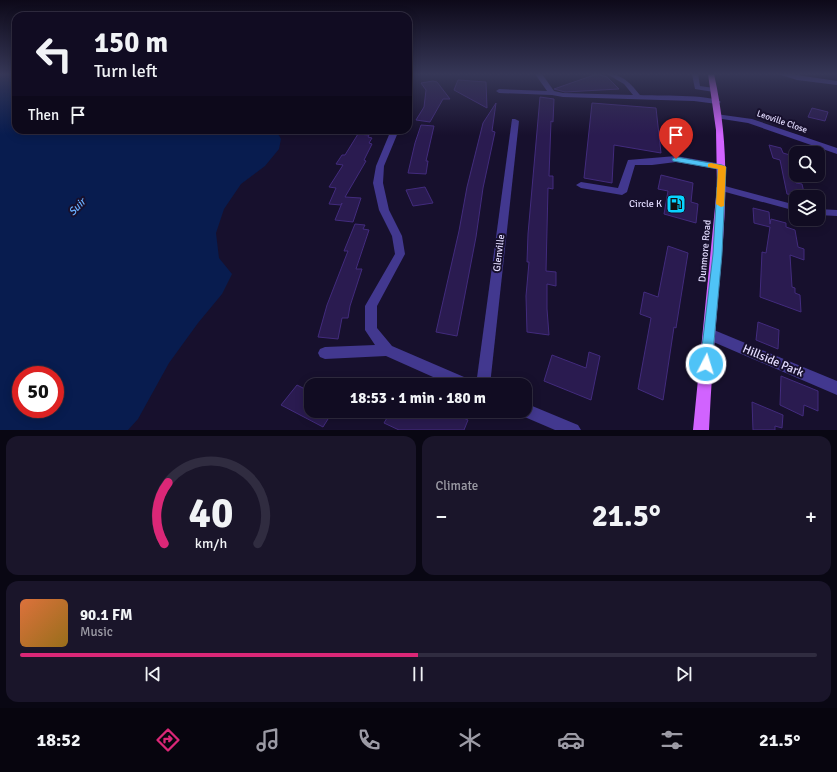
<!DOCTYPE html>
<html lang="en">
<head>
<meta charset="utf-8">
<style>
  body { margin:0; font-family:Signika,sans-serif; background:#1a152a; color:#f1f3f6; height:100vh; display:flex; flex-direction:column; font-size:15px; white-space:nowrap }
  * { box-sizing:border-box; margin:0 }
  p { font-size:13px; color:#9c9ba5 }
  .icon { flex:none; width:22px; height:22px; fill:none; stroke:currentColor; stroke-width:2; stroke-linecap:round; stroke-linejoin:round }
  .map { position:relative; height:430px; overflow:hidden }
  .panel { display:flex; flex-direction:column; gap:6px; padding:6px; background:#090713; flex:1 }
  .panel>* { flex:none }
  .banner { position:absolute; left:12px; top:12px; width:400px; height:122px; border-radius:12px; box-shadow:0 2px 10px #0003,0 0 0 1px #302c40; background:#110c22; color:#f1f3f6; overflow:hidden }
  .controls { position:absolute; left:789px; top:146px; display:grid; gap:8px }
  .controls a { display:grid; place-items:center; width:36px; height:36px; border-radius:8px; background:#110c22; box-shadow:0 2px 10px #0003,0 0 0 1px #302c40; font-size:20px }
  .speed { position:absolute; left:12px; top:366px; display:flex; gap:8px; font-size:20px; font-weight:700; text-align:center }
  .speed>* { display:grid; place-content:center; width:52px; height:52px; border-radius:50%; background:#110c22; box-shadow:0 2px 10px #0003,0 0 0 1px #302c40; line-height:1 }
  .speed .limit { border:6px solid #d22; background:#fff; color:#111 }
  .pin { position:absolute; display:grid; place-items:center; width:34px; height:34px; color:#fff; margin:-41px -17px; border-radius:50% 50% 50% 0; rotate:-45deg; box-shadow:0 0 4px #0007 }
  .pin .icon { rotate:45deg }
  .me { position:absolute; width:44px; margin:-22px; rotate:5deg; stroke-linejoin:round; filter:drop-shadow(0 0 3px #0008) }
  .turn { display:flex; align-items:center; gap:14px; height:84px; padding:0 16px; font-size:18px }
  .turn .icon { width:52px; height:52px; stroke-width:2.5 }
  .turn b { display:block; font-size:28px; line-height:34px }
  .then { display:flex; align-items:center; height:38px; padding:0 16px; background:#0003; gap:8px; font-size:15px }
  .big { font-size:30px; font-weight:700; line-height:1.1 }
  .panel .card { flex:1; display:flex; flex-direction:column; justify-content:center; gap:6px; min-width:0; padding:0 14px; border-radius:12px; background:#1a152a }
  .panel .dial { align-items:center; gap:0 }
  .dial svg { height:104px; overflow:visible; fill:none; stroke:#302c40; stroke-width:7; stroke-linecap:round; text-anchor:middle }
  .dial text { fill:#f1f3f6; stroke:none }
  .song { display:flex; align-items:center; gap:12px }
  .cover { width:48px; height:48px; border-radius:6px; background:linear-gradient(135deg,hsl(20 70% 55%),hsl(40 70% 35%)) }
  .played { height:4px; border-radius:2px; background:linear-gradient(90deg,#db2777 50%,#302c40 50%) }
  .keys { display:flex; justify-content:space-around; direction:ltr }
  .heat { display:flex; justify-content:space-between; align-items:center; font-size:22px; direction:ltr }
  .panel .tiles { flex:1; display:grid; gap:6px; grid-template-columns:1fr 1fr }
  .card:last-child { grid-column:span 2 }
  .trip { position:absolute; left:304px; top:378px; width:228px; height:40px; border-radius:12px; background:#110c22; box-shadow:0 2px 10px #0003,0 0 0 1px #302c40; font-weight:700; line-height:40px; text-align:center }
  .tabs { display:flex; height:64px; justify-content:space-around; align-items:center; background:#07050e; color:#9c9ba5 }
  .tabs .icon { width:28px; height:28px }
  .tabs .selected { color:#db2777 }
  .tabs b { font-size:18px; color:#f1f3f6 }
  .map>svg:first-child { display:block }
  .water { fill:#081c4f; fill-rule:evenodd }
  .building { fill:#2a1b50; stroke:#422b7d }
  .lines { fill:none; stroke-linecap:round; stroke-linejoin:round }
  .minor { fill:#42388f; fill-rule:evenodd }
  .major { fill:#d163ff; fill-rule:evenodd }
  .route { fill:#4fc3f7; stroke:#337fa1 }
  .slow { fill:#f59e0b }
  .labels { text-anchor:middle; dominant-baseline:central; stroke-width:4; stroke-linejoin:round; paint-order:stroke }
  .far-street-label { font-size:9px; fill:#e3dcff; stroke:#17102d }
  .poi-label { font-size:10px; fill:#e3dcff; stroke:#17102d; text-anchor:end }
  .street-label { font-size:10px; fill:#e3dcff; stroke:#17102d }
  .water-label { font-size:11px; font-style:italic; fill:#6aafff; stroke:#17102d }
  .near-street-label { font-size:12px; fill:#e3dcff; stroke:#17102d }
</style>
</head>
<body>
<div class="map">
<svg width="837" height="430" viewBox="0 0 837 430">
  <rect width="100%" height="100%" fill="#17102d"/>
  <path class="water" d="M0 74H16V130H276L281 139 279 149 265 166 241 184 224 209 216 233 219 258 232 274 222 294 198 323 169 363 138 419 128 430H0ZM21 375H55V409H21Z"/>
  <g class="building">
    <polygon points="597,74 607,77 619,89 565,92 554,89"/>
    <polygon points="458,80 486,82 487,108 454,90"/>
    <polygon points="433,81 437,82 450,99 443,99 430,122 416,120 424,107 426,90 421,83"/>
    <polygon points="540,97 554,99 553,122 551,121 549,176 553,176 553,189 548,188 546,271 556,272 556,286 547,284 547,309 549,335 527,332 526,296 529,262 527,262 528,234"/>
    <polygon points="496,103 492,131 495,132 483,188 476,237 457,336 436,332 459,231 467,187 483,123"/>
    <polygon points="592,103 656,108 661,153 614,145 612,183 584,178"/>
    <polygon points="812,108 828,112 825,121 808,117"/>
    <polygon points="421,125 434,126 426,161 428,161 426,174 408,173 415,143"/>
    <polygon points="358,134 369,135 368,137 372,138 369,143 372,144 364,160 366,161 345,197 361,198 353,222 335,220 342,203 341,205 329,204 336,188 329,187 343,165 336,164 342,155 345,155"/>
    <polygon points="769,145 781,148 783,153 790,155 796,183 802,184 805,197 787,194 780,160 773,158"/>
    <polygon points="661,175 693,183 691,202 698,204 696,223 664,214 668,191 658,189"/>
    <polygon points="425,187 433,203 413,206 406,190"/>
    <polygon points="753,208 769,212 770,224 771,219 786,223 786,227 795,230 798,247 804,249 804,260 790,255 792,287 795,288 795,293 800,295 801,312 760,297 762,252 766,253 770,227 754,223"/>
    <polygon points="355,224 365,225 363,229 369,230 356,269 362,269 350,306 348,318 342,318 338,339 318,337 327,305 348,251 344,251"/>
    <polygon points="668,246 688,253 676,328 674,327 663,400 638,389 651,318 640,314 644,292 658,297"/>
    <polygon points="758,322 779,330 778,349 756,340"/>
    <polygon points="589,352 600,356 591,400 544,381 552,355 586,368"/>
    <polygon points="781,376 818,391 818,411 804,405 803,416 780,405"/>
    <polygon points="297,385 311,392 311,411 333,411 323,427 281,405"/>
    <polygon points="752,402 783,415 782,428 775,426 775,430 753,430"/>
    <polygon points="391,411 449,411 468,420 464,430 399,430 384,423"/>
  </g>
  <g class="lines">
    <g class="minor">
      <path d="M535 74H542L554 91 563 93 633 95 624 84 607 74C623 74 631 84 640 95 655 96 711 94 721 102L717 104 694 101 563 97 552 95 499 93 496 91 499 89 547 91Z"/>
      <polygon points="692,74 698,74 700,86 714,88 717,90 714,92 695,89"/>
      <polygon points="778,74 790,74 837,81 837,85 797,80"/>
      <polygon points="716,114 752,119 837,148 837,154 748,123 716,118"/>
      <polygon points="512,119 515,119 519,121 490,385 476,385"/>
      <polygon points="391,130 399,130 384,166 383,183 389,210 402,236 405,254 377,306 377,328 392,346 471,380 473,385 451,385 386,356 325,359 320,357 318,353 320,349 325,347 375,345 365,330 365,306 395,254 392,236 379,210 373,183 376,166"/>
      <polygon points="676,156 722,164 726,167 722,170 676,162 652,165 635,165 627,192 622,195 581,188 576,185 581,182 618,188 628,160"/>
      <polygon points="721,185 796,205 796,211 718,190 716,188 718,186"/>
      <polygon points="818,209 837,210 837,216 818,215"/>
      <polygon points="709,328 837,381 837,395 704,338 703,334 704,330"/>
      <polygon points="525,403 578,425 581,430 555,430 520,415 518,411 525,411"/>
    </g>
    <path class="major" d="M708 74H714C732 154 725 220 718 300 714 343 711 387 709 430H693L717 187 716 130Z"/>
  </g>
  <linearGradient id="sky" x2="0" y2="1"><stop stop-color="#0d0919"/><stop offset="0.55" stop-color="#363757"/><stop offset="1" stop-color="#363757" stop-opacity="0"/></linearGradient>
  <rect width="837" height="135" fill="url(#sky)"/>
  <polygon class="route" points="676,157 722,165 726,167 722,254 712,364 710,368 706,370 702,368 700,364 713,254 718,169 673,161 672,159"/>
  <polygon class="slow" points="711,163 725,166 726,167 724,206 721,207 716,204 718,169 708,167 708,164"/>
  <defs>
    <symbol id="fuel-square" viewBox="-11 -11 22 22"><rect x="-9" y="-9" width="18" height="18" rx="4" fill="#08d3ff" stroke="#17102d"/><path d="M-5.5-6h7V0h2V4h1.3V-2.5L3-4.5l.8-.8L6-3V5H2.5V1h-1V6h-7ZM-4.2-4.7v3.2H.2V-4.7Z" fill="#111"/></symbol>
  </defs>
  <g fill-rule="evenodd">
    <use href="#fuel-square" x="665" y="193" width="22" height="22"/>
  </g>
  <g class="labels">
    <g class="far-street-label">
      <text transform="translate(782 122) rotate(19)">Leoville Close</text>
    </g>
    <g class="poi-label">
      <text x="662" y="204">Circle K</text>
    </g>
    <g class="street-label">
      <text transform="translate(705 251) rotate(-85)">Dunmore Road</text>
      <text transform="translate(499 253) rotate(-83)">Glenville</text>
    </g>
    <g class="water-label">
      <text transform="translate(77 207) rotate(-46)">Suir</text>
    </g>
    <g class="near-street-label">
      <text transform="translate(773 361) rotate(23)">Hillside Park</text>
    </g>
  </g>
</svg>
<div class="controls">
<a><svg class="icon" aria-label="search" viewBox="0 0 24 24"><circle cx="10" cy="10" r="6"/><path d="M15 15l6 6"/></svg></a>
<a><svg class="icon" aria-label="layers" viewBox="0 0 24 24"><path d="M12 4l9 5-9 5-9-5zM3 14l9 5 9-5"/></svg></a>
</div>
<div class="speed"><div class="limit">50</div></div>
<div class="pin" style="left:676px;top:159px;background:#d93025"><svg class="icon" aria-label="arrive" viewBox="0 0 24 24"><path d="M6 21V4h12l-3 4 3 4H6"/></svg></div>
<svg class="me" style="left:706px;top:364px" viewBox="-20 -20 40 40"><circle r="17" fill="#4fc3f7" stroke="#fff" stroke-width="3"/><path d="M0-11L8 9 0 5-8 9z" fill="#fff"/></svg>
<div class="trip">18:53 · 1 min · 180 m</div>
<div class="banner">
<div class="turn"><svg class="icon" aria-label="left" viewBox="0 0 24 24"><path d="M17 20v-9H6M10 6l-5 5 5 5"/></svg><div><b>150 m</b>Turn left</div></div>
<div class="then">Then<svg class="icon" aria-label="arrive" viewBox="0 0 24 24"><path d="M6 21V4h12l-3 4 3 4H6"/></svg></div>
</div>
</div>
<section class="panel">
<div class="tiles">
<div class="card dial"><svg viewBox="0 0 100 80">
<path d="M14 69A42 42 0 1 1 86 69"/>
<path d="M14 69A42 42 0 0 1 17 22" stroke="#db2777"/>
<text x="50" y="56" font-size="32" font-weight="700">40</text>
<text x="50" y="72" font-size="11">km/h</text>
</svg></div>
<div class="card"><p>Climate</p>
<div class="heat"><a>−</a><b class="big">21.5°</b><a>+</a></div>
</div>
<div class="card">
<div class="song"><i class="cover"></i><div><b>90.1 FM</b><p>Music</p></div></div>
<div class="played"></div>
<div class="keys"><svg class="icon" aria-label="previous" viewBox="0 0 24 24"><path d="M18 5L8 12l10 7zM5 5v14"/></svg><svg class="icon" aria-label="pause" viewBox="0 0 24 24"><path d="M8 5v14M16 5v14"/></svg><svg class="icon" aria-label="next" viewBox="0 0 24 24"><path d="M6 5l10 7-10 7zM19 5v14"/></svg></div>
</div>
</div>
</section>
<nav class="tabs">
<b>18:52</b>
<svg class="icon selected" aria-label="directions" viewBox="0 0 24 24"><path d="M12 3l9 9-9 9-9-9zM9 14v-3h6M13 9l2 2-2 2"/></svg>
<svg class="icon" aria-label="music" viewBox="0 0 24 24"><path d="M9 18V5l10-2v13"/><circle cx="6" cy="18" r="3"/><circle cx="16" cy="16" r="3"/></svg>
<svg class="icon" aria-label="phone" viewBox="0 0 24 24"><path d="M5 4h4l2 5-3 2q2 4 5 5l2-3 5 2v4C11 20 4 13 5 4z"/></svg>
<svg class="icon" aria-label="climate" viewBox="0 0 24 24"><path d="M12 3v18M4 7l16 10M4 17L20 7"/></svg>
<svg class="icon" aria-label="car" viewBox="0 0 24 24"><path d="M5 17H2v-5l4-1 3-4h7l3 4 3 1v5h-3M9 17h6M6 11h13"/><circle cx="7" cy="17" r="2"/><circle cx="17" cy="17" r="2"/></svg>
<svg class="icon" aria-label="filters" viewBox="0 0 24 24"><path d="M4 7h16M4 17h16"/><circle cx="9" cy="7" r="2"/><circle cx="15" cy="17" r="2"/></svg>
<b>21.5°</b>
</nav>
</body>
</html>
